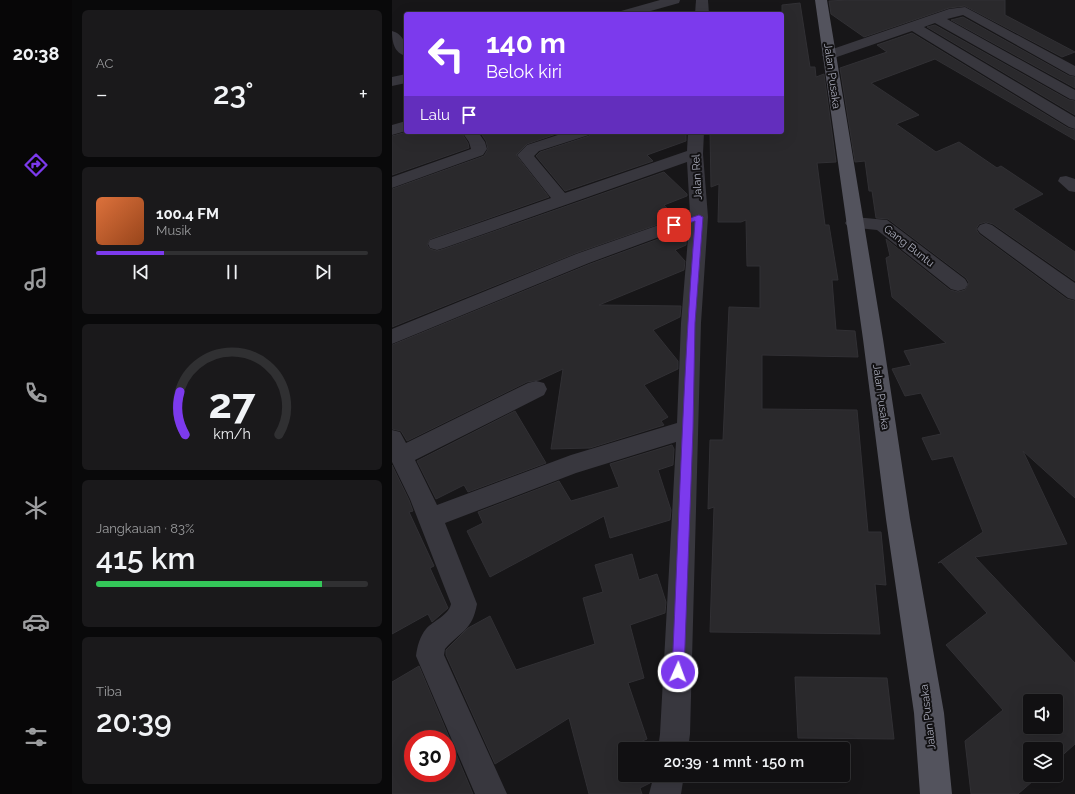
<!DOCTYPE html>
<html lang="id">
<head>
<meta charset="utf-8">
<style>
  body { margin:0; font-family:Raleway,sans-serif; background:#1a191b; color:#f1f3f6; height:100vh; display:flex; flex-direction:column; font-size:15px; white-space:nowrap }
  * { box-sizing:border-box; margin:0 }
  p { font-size:13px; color:#9c9d9f }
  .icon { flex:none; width:22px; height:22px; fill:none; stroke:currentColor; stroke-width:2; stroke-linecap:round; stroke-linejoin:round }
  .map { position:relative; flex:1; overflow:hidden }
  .details { display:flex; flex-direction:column; gap:10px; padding:10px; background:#09090a; width:320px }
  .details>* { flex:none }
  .guide { position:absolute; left:12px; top:12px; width:380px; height:122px; border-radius:4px; box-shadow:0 4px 16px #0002,0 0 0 1px #303032; background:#7c3aed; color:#fff; overflow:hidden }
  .tools { position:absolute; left:631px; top:694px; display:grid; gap:8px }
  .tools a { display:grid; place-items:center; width:40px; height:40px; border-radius:4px; background:#111012; box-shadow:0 4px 16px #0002,0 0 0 1px #303032; font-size:20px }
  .speed { position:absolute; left:12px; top:730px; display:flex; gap:8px; font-size:20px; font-weight:700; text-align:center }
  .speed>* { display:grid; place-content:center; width:52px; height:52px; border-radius:50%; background:#111012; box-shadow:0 4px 16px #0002,0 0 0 1px #303032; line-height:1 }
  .speed .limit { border:6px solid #d22; background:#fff; color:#111 }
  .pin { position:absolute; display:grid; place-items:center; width:34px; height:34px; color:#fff; margin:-17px; border-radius:8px; box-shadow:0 2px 6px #0006 }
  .me { position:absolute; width:44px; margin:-22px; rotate:2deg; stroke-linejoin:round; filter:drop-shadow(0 0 3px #0008) }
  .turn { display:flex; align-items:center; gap:14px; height:84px; padding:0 16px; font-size:18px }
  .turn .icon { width:52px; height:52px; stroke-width:2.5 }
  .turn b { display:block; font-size:28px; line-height:34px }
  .then { display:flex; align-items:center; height:38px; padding:0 16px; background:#0003; gap:8px; font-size:15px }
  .big { font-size:30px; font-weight:600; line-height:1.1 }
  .details .tile { flex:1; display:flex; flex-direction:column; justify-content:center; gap:6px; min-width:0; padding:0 14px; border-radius:6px; background:#1a191b }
  .details .dial { align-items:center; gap:0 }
  .dial svg { height:104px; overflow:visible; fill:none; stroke:#303032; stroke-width:7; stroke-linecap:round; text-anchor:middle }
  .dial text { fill:#f1f3f6; stroke:none }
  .song { display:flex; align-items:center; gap:12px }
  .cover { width:48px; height:48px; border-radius:6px; background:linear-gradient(135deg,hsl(20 70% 55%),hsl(20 70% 35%)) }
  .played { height:4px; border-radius:2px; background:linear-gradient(90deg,#7c3aed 25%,#303032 25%) }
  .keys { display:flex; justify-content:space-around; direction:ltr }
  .heat { display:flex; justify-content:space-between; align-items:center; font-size:22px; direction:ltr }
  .charge { height:6px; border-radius:3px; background:linear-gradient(90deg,#34c759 83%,#303032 0) }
  .trip { position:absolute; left:226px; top:742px; width:232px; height:40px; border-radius:4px; background:#111012; box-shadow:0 4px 16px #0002,0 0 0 1px #303032; font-weight:600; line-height:40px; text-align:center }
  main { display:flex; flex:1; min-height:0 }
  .tabs { display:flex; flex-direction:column; width:72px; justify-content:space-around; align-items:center; background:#070607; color:#9c9d9f }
  .tabs .icon { width:28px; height:28px }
  .tabs .on { color:#7c3aed }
  .tabs b { font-size:18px; color:#f1f3f6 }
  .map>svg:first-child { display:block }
  .building { fill:#2a292c; stroke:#313034; fill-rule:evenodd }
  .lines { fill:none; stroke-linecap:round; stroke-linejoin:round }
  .minor { fill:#38373e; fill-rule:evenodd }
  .major { fill:#53535d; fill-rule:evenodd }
  .route { fill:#7c3aed; stroke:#51269a }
  .labels { text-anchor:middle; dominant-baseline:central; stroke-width:4; stroke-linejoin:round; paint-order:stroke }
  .street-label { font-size:11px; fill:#a8aab9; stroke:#121113 }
</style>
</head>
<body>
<main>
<nav class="tabs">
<b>20:38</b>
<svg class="icon on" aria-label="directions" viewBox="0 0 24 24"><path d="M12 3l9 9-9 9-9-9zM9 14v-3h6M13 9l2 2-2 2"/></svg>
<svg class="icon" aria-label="music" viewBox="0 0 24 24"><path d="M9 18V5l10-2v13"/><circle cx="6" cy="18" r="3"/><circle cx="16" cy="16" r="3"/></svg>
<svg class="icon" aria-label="phone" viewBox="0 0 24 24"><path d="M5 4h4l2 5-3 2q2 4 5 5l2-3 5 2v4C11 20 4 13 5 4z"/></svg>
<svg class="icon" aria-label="climate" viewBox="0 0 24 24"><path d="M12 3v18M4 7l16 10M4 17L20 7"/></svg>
<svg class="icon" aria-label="car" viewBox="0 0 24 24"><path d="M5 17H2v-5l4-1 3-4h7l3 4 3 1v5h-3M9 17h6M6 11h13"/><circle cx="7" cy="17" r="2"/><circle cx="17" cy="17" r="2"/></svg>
<svg class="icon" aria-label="filters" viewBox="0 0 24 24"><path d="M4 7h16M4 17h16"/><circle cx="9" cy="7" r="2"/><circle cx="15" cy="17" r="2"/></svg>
</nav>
<section class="details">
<div class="tile"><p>AC</p>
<div class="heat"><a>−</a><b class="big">23°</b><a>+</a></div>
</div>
<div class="tile">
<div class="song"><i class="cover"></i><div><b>100.4 FM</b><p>Musik</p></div></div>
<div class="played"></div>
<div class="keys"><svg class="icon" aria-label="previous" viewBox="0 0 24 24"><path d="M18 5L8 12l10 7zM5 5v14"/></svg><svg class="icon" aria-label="pause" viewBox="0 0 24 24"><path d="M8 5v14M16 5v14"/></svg><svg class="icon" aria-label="next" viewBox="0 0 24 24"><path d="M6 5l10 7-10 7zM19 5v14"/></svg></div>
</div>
<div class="tile dial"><svg viewBox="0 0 100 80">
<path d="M14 69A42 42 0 1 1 86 69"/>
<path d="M14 69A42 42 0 0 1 10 36" stroke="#7c3aed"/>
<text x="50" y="56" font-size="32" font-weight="700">27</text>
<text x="50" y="72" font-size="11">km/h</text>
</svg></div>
<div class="tile"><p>Jangkauan · 83%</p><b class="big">415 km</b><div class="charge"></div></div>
<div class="tile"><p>Tiba</p><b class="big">20:39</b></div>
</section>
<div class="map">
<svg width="683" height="794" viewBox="0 0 683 794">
  <rect width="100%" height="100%" fill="#171618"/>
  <g class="building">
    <polygon points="457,0 613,0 613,15 683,52 670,57 573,6 557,8 472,37 439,14 437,1"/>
    <polygon points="408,3 418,67 423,67 424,77 432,74 444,162 425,163 433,225 437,225 446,280 440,280 444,330 463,331 466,357 370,355 370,409 465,410 476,532 489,532 494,585 483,584 488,634 318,632 322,507 316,509 318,440 331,440 337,307 368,308 368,266 355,266 354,220 349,222 326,222 327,184 319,187 318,132 390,132 390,5"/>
    <polygon points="571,17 677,76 683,77 683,88 559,20"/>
    <polygon points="543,25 677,100 683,101 683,115 535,27"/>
    <path d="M520 33 676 128 683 130V140L543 59 479 83 527 115 504 124 544 152 567 142 605 168 609 166 651 194 621 209 683 252V281L601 224 594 222 587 224 584 229 587 234 675 299 683 301V498L631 451 675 544 583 557 683 663V744L664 761V749H638V775H648L626 794H579L573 741 611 710 554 645 595 613 549 562 546 563 591 532 561 456 540 460 530 438 549 434 529 393 513 396 500 369 519 365 512 351 554 343 500 297 494 258 498 256 494 239 558 290 566 292 573 290 577 283 574 278 496 219 484 218 480 191H477L473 161 463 162 448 68 495 52 485 45ZM638 701H664V727H638Z"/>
    <polygon points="15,132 69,132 76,143 77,148 0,175 0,136"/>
    <polygon points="88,132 170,132 135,144 124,155 157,197 38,239 35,245 38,249 45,251 52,249 272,172 295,194 295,196 272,205 284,218 184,253 0,327 0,189 92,156 96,149 94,141"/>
    <polygon points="200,132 294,132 294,141 255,155 261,161 173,191 144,156 148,152 197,136"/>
    <polygon points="291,230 295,233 294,245 283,250 293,261 292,270 207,305 289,306 288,317 261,330 286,361 286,369 252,385 276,417 269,421 272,425 198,448 159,449 171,369 147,380 135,382 15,441 9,431 0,429 0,345 198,264"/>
    <polygon points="123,411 154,463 76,492 72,485 44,499 25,461"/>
    <polygon points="280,445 282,449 281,465 266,470 279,510 278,520 218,538 212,516 98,577 75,531 91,523 86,512 167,481 179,501 227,487 218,464"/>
    <polygon points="0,465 17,500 21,511 17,512 42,566 38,568 56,608 40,622 36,614 0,634"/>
    <polygon points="240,554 247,580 265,574 274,602 273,613 238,625 252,678 236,683 255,739 246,743 248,749 233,749 233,775 256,775 258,783 248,788 250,794 197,794 177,718 103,764 54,655 54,650 76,628 98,616 124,670 203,644 191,598 211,592 203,565"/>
    <path d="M27 666 81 794H0V682ZM21 739H55V773H21Z"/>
    <polygon points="403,677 495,678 502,739 406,738"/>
  </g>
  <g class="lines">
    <g class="minor">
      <polygon points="268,0 288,0 287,3 248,14 227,14 229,11"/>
      <polygon points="304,0 316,0 317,14 303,14"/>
      <polygon points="573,7 683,66 683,76 678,75 571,15 555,19 683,90 683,100 678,99 543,23 532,27 683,117 683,129 677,127 520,31 442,58 437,59 432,58 430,55 432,52 557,9"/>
      <path d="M0 31C12 34 14 45 14 56 2 53 0 42 0 31Z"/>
      <polygon points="14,74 14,83 0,86 0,77"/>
      <polygon points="14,121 14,131 0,135 0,125"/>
      <polygon points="70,132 86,132 93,142 95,149 91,155 0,188 0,177 79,149 77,142"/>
      <path d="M175 132H199L197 135 147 151 142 156 173 193 295 151 296 132H312L311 154 316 217 309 323 298 734 296 749H266L268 734 284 442 184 473 53 523 85 604C80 631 69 631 53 649L52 655 115 794H83L24 656C25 647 28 636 34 629 42 620 56 616 59 604L18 499 0 462V430L8 432 14 443 136 383 144 381 152 383 155 389 152 395 23 460 45 505 179 455 285 423 289 323 297 226 197 263 0 344V329L184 254 298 214 295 162 52 248 45 250 38 248 36 244 38 240 159 198 125 155 135 145Z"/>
      <polygon points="674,176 683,179 683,192 677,191 666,181 668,177"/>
      <polygon points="462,217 495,220 573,279 576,284 573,289 566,291 559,289 485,230 456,227 453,223 456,219"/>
      <polygon points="594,223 600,225 683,283 683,300 676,298 588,233 585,229 588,225"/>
      <polygon points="262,775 292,775 289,794 257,794"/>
    </g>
    <polygon class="major" points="423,0 435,0 491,339 518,519 552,713 560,794 528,794 522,713 494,519 471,339"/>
  </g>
  <path class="route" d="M307 215 311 217 303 323 301 429 292 672 290 677 286 678 282 677 280 672C287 522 291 371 303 221L282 228 279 225 280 224Z"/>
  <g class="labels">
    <g class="street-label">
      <text transform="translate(440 76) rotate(82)">Jalan Pusaka</text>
      <text transform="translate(305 177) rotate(-93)">Jalan Rel</text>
      <text transform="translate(517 246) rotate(38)">Gang Buntu</text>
      <text transform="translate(489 397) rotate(82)">Jalan Pusaka</text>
      <text transform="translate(536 717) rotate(-97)">Jalan Pusaka</text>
    </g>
  </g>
</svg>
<div class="tools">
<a><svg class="icon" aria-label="sound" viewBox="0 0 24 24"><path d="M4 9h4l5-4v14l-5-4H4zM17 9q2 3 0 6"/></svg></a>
<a><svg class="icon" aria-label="layers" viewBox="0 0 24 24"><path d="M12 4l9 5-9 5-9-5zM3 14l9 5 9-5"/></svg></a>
</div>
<div class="speed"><div class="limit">30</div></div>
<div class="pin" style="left:282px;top:225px;background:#d93025"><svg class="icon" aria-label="arrive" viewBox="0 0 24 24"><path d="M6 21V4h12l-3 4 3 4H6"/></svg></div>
<svg class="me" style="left:286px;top:672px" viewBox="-20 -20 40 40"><circle r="17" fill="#7c3aed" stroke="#fff" stroke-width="3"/><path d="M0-11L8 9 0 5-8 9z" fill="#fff"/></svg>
<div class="trip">20:39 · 1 mnt · 150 m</div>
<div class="guide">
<div class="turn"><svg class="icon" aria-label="left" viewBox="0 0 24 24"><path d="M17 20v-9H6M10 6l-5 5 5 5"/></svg><div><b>140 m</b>Belok kiri</div></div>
<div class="then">Lalu<svg class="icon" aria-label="arrive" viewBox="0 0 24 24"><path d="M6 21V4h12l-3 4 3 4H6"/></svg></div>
</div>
</div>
</main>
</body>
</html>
